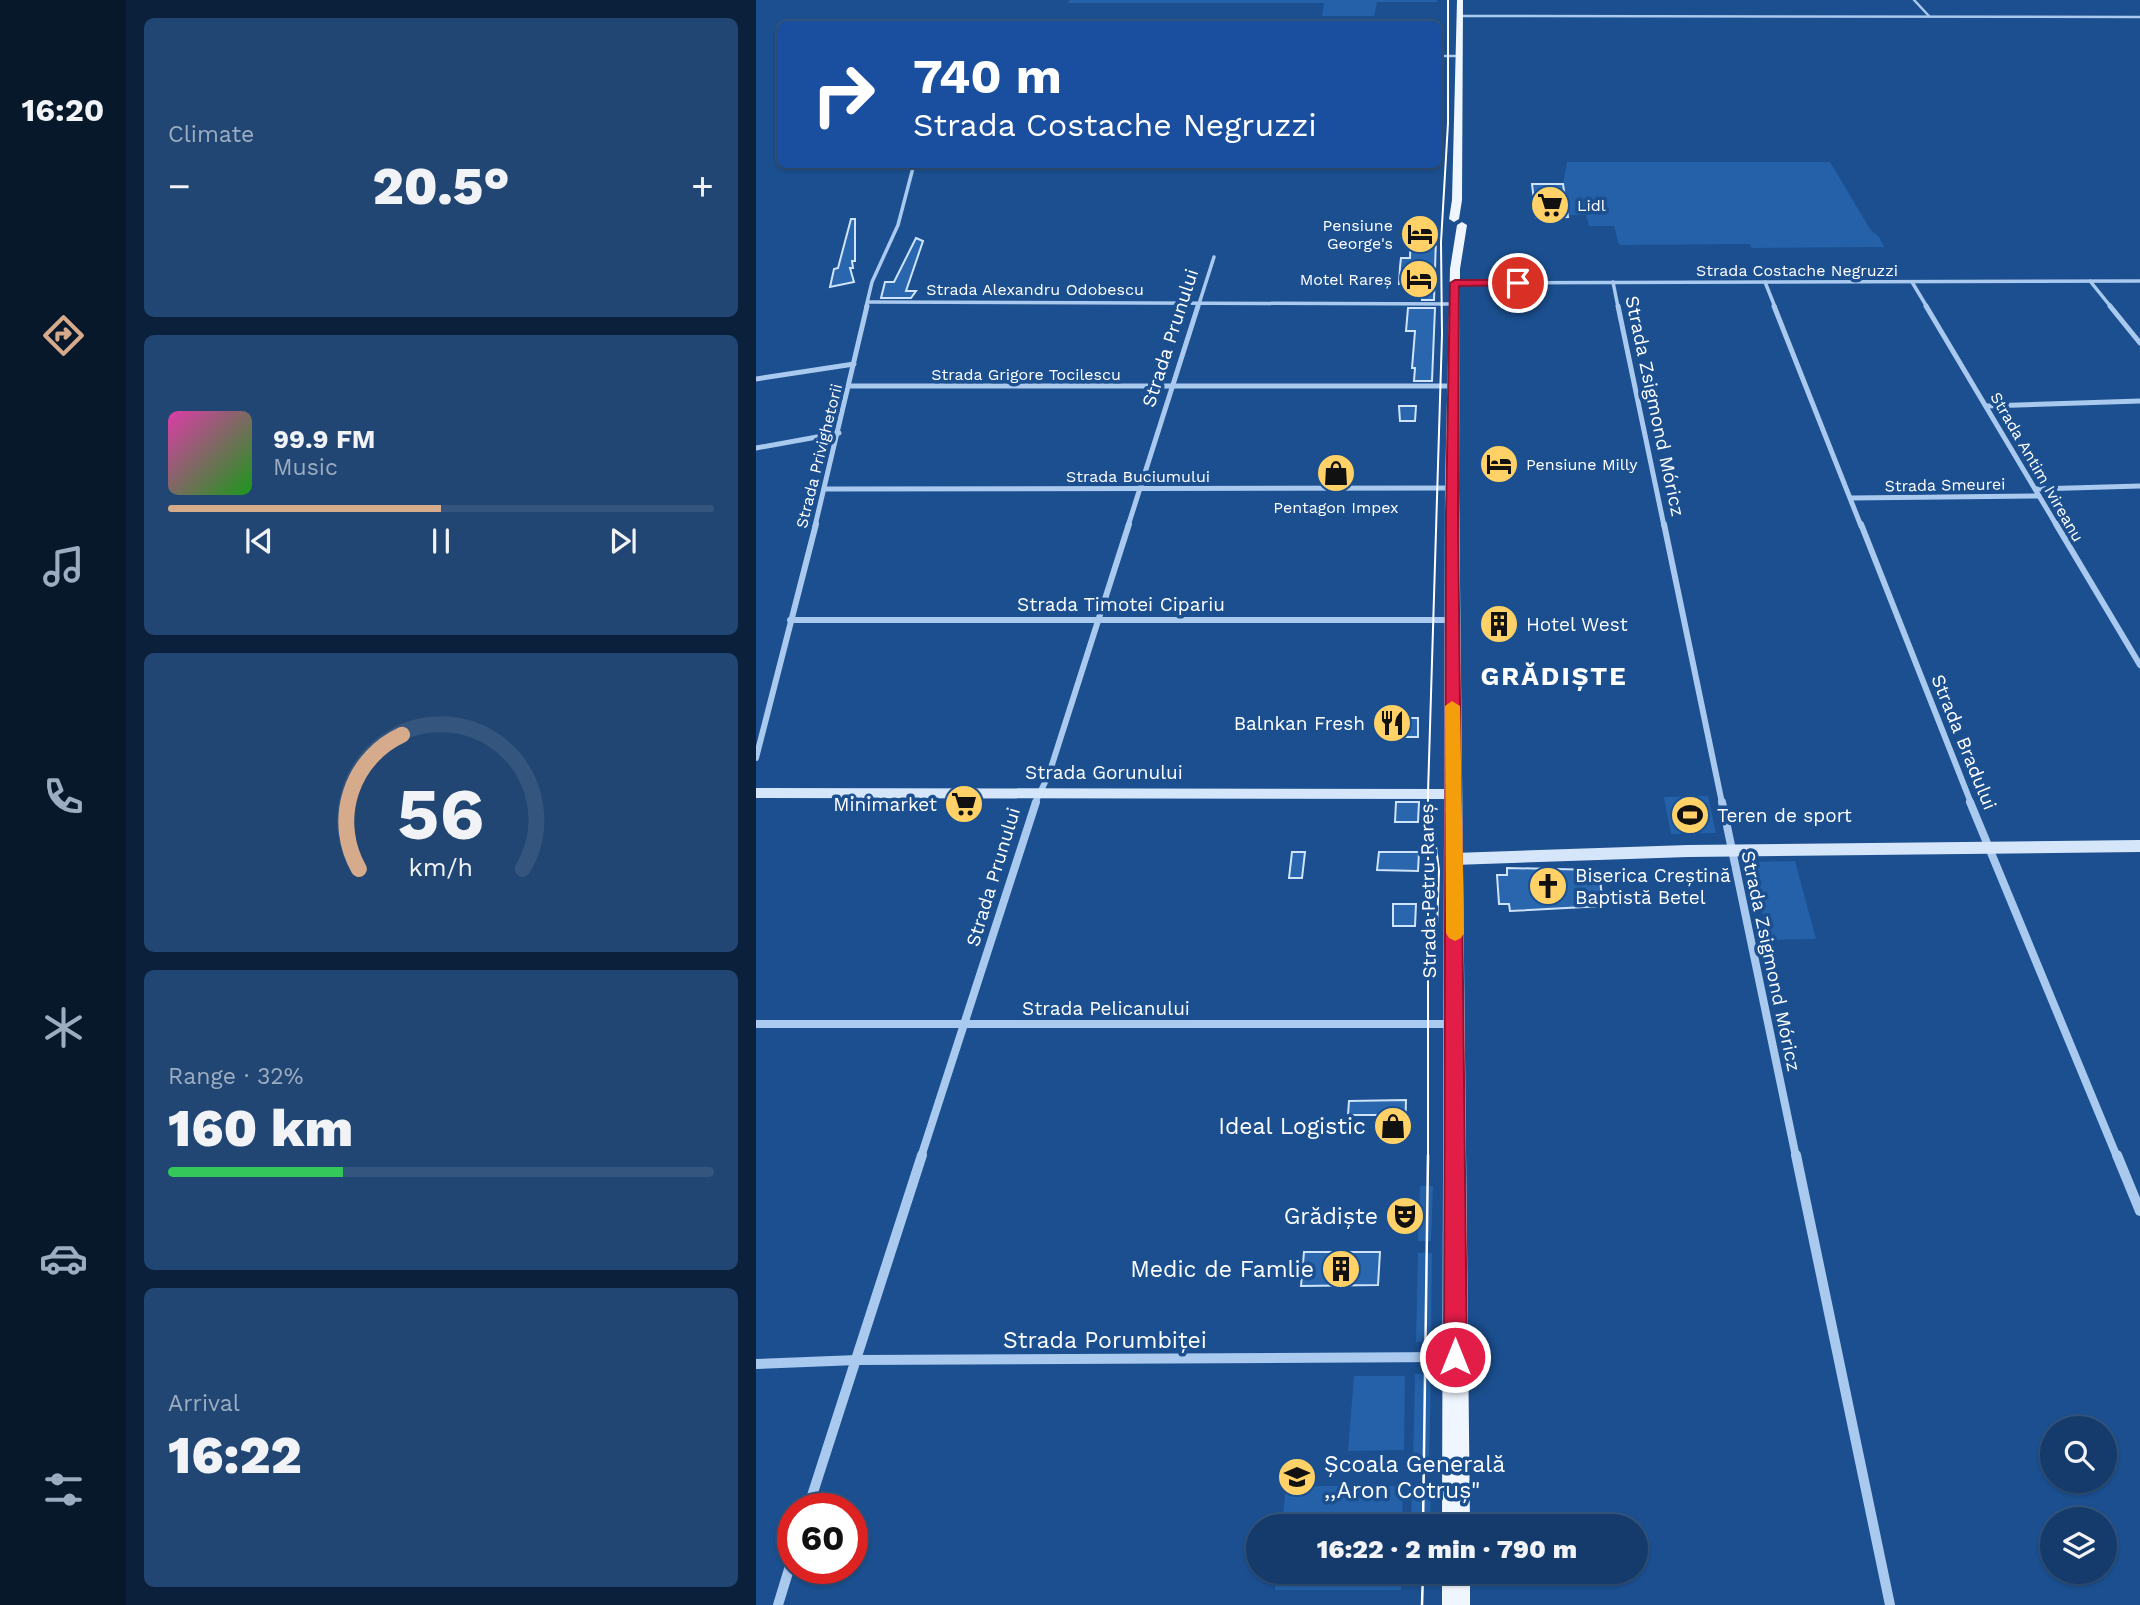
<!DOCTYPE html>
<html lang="en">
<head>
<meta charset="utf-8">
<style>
  body { margin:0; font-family:"Work Sans",sans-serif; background:#214673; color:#f1f3f6; height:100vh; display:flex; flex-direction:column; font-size:26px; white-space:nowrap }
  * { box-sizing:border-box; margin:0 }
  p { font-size:23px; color:#9dadc1 }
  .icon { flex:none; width:38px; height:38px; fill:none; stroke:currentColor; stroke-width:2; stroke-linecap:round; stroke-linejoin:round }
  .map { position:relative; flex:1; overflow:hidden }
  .panel { display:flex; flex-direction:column; gap:18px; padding:18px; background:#0b203b; width:630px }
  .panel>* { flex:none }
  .hud { position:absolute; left:21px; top:21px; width:665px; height:147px; border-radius:10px; box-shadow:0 2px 5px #0004,0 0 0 2px #33557e; background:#1a4fa0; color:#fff; overflow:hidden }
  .fabs { position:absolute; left:1284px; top:1416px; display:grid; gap:14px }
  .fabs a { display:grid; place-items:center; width:77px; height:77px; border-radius:50%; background:#143b6b; box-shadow:0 2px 5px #0004,0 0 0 2px #33557e; font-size:35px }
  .speed { position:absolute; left:21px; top:1493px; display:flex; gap:14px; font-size:35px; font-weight:700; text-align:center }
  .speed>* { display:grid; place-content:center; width:91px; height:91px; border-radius:50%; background:#143b6b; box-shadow:0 2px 5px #0004,0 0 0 2px #33557e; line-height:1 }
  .speed .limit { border:10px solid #d22; background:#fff; color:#111 }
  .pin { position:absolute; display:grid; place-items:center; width:60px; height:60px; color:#fff; margin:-30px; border:4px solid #fff; border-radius:50%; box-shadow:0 2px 7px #0007 }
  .me { position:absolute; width:77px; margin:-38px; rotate:0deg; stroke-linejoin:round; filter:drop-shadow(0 0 5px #0008) }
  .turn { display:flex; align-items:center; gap:24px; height:147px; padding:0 21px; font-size:32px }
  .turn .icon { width:91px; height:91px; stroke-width:2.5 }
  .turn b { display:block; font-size:49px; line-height:60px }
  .big { font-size:52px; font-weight:800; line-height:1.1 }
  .panel .card { flex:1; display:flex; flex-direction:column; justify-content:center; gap:10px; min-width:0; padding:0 24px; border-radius:10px; background:#214673 }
  .panel .dial { align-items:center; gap:0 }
  .dial svg { height:182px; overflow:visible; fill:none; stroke:#33557e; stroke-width:7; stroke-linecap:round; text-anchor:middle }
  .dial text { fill:#f1f3f6; stroke:none }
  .song { display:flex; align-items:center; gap:21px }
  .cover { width:84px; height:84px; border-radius:10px; background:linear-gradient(135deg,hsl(320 70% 55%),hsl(120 70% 35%)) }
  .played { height:7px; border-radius:4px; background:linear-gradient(90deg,#d6ab8b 50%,#33557e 50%) }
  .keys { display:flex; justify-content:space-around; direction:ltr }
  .heat { display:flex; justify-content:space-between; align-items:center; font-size:38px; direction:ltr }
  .charge { height:10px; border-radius:5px; background:linear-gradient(90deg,#34c759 32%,#33557e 0) }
  .trip { position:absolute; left:490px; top:1514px; width:402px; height:70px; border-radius:35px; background:#143b6b; box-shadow:0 2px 5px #0004,0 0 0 2px #33557e; font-weight:800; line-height:70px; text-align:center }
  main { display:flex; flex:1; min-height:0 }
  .menu { display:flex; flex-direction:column; width:126px; justify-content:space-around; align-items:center; background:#08182b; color:#9dadc1 }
  .menu .icon { width:49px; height:49px }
  .menu .selected { color:#d6ab8b }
  .menu b { font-size:32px; color:#f1f3f6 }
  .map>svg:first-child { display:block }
  .green { fill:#2461a8 }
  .building { fill:#2a66ad; stroke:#cfe3fa; stroke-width:2 }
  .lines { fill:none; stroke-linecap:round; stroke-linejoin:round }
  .street-far5 { stroke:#a9c9ee; stroke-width:2.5 }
  .street-far4 { stroke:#a9c9ee; stroke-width:3.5 }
  .street-far3 { stroke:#a9c9ee; stroke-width:5 }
  .street-far2 { stroke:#a9c9ee; stroke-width:6 }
  .street-far1 { stroke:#a9c9ee; stroke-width:8 }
  .street { stroke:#a9c9ee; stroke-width:10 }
  .secondary { fill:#d6e6fa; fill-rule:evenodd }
  .primary { fill:#f0f6ff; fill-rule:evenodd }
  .tram-far1 { stroke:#fff; stroke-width:2 }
  .tram { stroke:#fff; stroke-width:2.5 }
  .route { fill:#e11d48; stroke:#92132f; stroke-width:2 }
  .slow { fill:#f59e0b }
  .labels { text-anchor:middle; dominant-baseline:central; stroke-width:7; stroke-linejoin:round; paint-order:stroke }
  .far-poi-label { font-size:16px; fill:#fff; stroke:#1b4f8f; text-anchor:start }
  .far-street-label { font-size:16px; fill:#fff; stroke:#1b4f8f }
  .street-label { font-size:19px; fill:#fff; stroke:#1b4f8f }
  .poi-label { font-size:19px; fill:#fff; stroke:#1b4f8f; text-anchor:start }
  .near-poi-label { font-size:23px; fill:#fff; stroke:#1b4f8f; text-anchor:end }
  .near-street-label { font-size:23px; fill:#fff; stroke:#1b4f8f }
  .district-label { font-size:26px; font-weight:bold; letter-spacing:2px; fill:#fff; stroke:#1b4f8f }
</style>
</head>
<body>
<main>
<nav class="menu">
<b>16:20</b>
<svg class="icon selected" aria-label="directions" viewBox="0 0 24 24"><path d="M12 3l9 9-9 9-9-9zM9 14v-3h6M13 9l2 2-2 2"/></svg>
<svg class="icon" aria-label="music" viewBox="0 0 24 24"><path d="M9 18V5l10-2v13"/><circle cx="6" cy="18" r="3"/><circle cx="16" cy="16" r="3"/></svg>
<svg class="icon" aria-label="phone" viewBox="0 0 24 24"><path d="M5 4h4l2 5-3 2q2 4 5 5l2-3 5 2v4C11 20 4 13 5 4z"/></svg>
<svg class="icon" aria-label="climate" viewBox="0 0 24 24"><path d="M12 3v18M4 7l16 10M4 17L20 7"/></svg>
<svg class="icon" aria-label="car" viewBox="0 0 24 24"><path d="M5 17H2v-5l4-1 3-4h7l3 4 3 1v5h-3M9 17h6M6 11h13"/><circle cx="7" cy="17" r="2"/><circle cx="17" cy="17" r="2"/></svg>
<svg class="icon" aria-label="filters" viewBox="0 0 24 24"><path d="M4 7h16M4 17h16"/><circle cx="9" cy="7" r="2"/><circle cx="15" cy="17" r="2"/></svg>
</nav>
<section class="panel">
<div class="card"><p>Climate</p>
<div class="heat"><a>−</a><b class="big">20.5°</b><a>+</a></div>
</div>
<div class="card">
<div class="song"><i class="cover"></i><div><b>99.9 FM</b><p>Music</p></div></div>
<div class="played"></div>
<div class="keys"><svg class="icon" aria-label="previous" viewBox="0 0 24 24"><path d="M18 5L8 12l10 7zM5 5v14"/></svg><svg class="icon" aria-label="pause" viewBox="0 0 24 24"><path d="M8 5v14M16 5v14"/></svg><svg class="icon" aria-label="next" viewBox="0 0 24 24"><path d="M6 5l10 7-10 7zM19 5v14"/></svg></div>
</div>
<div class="card dial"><svg viewBox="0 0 100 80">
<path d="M14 69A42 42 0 1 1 86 69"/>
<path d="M14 69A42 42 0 0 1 33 10" stroke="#d6ab8b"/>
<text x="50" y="56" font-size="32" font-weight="700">56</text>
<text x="50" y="72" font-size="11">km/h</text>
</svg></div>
<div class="card"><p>Range · 32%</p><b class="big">160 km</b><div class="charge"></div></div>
<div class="card"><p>Arrival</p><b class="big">16:22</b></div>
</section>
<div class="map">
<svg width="1384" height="1605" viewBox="0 0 1384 1605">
  <rect width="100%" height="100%" fill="#1b4f8f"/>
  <g class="green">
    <polygon points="314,0 681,0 681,2 621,2 618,16 566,16 568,3 311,3"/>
    <polygon points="811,162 1074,162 1114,229 1123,237 1128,247 996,248 993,244 863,245 858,226 833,226 830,215 812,215 807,184"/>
    <polygon points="952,796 960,833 915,834 908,797"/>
    <polygon points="1039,861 1060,939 1013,940 994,862"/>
    <polygon points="664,1186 677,1186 675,1241 662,1241"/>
    <polygon points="662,1253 676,1253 675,1342 660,1342"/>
    <polygon points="659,1374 675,1374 673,1465 657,1465"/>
    <polygon points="598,1376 649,1376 648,1450 592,1451"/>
    <polygon points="530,1486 647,1486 646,1526 526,1526"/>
    <polygon points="675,1487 674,1526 655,1526 656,1489"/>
    <polygon points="521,1572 645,1572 645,1590 519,1590"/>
  </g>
  <g class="building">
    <polygon points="776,184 807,184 812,217 780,218"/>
    <polygon points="95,219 99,219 99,261 96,261 97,268 94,268 98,282 74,287 78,269 82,268"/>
    <polygon points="673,229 673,238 680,238 678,300 666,300 667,284 643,284 644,267 645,258 654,258 655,230"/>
    <polygon points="160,238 167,241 150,291 160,291 155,298 125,298 129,282 138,282"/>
    <polygon points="652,308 679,308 676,381 658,381 659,368 656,368 659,331 650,331"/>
    <polygon points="643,406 660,406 659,421 644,421"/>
    <polygon points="729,458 756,458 757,472 729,472"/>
    <polygon points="726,616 759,616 760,629 726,629"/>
    <polygon points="640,718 662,718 662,737 639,737"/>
    <polygon points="640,802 663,802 662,822 639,822"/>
    <polygon points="536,852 549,852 546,878 533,878"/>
    <polygon points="623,852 663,852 662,871 621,870"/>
    <polygon points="751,868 843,870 847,906 754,911 753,904 743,904 741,875 751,875"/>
    <polygon points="637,904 660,904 659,926 637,926"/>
    <polygon points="650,1100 649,1136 624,1137 625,1115 592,1115 593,1101"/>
    <polygon points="548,1252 624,1252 622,1285 545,1286"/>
  </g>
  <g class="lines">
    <g class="street-far5">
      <polyline points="1158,0 1173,16"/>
      <polyline points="704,16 1384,17"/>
      <polyline points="682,56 703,56"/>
    </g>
    <g class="street-far4">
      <polyline points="1334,281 1355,307"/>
      <polyline points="857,282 862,307"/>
      <polyline points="1009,282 1019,307"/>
      <polyline points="1156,282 1171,307"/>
      <polyline points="699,283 1384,281"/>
      <polyline points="112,302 698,304"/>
      <polyline points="110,307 116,282 142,225 158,164"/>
      <polyline points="442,307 458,257"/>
    </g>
    <g class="street-far3">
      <polyline points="862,306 908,526"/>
      <polyline points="1018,306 1105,526"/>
      <polyline points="1170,306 1301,526"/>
      <polyline points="1354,306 1384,343"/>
      <polyline points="0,379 98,364"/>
      <polyline points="93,386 698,386"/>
      <polyline points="1231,406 1384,401"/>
      <polyline points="0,448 83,433"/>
      <polyline points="68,489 696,488"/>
      <polyline points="1280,489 1384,486"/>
      <polyline points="1095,498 1283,496"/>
      <polyline points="59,526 111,306"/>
      <polyline points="372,526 442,306"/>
    </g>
    <g class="street-far2">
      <polyline points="908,524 966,803"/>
      <polyline points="1105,524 1215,803"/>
      <polyline points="1300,524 1384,665"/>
      <polyline points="34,620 696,620"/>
      <polyline points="0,758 60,524"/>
      <polyline points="279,803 293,774 373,524"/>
    </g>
    <g class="street-far1">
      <polyline points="966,802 1040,1157"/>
      <polyline points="1214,802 1361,1157"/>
      <polyline points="0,1024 696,1024"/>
      <polyline points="165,1157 280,802"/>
    </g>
    <g class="street">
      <polyline points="1040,1155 1134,1605"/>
      <polyline points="1361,1155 1384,1211"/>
      <polyline points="0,1364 101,1360 695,1357"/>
      <polyline points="52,1508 166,1155"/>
      <polyline points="22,1605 37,1556"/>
    </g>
    <g class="secondary">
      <polygon points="0,788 696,789 703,794 696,799 0,798"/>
      <polygon points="1384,840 1384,852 932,857 698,865 693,863 691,859 693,855 698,853 932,845"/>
    </g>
    <g class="primary">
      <polygon points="701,0 707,0 706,200 703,219 698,222 693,219 696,200"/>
      <polygon points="706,222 711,225 704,269 703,488 714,1526 686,1526 689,488 694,269 701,225"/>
      <rect x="686" y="1572" width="28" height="33"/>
    </g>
    <g class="tram-far1">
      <polyline points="680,846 683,871 681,927"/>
      <polyline points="672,1157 672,793 686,334 685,242 692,123 692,0"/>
    </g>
    <g class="tram">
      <polyline points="667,1526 672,1155"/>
      <polyline points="666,1605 667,1572"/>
    </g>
  </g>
  <polygon class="route" points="699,280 762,280 767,283 762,285 703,286 702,514 711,1357 707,1366 699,1369 691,1366 688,1357 690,514 694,283"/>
  <polygon class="slow" points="696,701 704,706 708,933 705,938 699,941 693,938 690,933 689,706"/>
  <defs>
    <symbol id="supermarket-disc" viewBox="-11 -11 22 22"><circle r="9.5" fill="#ffd166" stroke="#1b4f8f"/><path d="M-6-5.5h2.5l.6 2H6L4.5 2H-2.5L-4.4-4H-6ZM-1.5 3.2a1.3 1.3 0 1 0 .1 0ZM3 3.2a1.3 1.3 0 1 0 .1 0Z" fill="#111"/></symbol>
    <symbol id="hotel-disc" viewBox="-11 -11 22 22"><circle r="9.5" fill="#ffd166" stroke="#1b4f8f"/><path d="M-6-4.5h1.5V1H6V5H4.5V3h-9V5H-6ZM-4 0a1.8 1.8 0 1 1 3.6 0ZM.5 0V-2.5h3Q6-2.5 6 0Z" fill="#111"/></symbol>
    <symbol id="shop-disc" viewBox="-11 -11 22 22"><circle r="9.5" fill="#ffd166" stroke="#1b4f8f"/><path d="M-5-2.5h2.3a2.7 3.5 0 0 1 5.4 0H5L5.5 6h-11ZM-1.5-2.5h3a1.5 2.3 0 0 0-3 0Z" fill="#111"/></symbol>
    <symbol id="building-disc" viewBox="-11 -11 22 22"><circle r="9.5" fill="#ffd166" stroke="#1b4f8f"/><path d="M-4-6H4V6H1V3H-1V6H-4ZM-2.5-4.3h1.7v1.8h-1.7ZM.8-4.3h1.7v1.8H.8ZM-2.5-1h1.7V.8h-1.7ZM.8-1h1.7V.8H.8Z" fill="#111"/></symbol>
    <symbol id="restaurant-disc" viewBox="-11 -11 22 22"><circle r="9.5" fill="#ffd166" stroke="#1b4f8f"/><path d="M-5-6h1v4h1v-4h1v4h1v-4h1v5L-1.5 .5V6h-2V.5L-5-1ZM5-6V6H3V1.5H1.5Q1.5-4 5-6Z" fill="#111"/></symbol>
    <symbol id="stadium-disc" viewBox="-11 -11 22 22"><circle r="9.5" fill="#ffd166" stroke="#1b4f8f"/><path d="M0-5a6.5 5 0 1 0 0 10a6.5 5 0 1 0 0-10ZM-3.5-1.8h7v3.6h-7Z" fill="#111"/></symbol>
    <symbol id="church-disc" viewBox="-11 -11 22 22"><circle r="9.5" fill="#ffd166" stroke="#1b4f8f"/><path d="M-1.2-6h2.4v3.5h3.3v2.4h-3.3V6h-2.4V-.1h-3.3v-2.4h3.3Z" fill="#111"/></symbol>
    <symbol id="theatre-disc" viewBox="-11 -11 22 22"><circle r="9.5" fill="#ffd166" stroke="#1b4f8f"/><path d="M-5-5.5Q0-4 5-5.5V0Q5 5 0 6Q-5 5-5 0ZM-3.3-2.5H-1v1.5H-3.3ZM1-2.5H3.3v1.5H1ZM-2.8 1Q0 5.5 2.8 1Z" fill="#111"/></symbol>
    <symbol id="school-disc" viewBox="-11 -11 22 22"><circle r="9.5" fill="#ffd166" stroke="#1b4f8f"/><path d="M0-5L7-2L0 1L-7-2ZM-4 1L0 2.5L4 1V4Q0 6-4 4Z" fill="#111"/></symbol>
  </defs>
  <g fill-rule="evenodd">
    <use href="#supermarket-disc" x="772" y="183" width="44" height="44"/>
    <use href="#hotel-disc" x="642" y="212" width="44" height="44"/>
    <use href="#hotel-disc" x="641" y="257" width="44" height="44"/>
    <use href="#hotel-disc" x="721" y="442" width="44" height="44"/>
    <use href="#shop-disc" x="558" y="451" width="44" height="44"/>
    <use href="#building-disc" x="721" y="602" width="44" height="44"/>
    <use href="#restaurant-disc" x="614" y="701" width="44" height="44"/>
    <use href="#supermarket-disc" x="186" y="782" width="44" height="44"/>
    <use href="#stadium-disc" x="912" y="793" width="44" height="44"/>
    <use href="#church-disc" x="770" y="864" width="44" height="44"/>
    <use href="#shop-disc" x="615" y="1104" width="44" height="44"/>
    <use href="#theatre-disc" x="627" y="1194" width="44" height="44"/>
    <use href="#building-disc" x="563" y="1247" width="44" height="44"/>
    <use href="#school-disc" x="519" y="1455" width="44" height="44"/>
  </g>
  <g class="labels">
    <g class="far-poi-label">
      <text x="821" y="205">Lidl</text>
      <text x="637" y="225" text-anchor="end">Pensiune<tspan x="637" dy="18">George's</tspan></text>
      <text x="636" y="279" text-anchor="end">Motel Rareș</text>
      <text x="770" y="464">Pensiune Milly</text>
      <text x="580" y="507" text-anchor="middle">Pentagon Impex</text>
    </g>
    <g class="far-street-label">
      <text x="1041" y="270">Strada Costache Negruzzi</text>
      <text x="279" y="289">Strada Alexandru Odobescu</text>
      <text x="270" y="374">Strada Grigore Tocilescu</text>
      <text transform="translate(63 456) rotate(-76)">Strada Privighetorii</text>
      <text transform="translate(1281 467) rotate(60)">Strada Antim Ivireanu</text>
      <text x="382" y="476">Strada Buciumului</text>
      <text transform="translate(1189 485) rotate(-1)">Strada Smeurei</text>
    </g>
    <g class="street-label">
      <text transform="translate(414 338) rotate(-72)">Strada Prunului</text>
      <text transform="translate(899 406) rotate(78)">Strada Zsigmond Móricz</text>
      <text x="365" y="604">Strada Timotei Cipariu</text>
      <text transform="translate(1208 742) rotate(68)">Strada Bradului</text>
      <text x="348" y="772">Strada Gorunului</text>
      <text transform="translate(237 877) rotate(-73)">Strada Prunului</text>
      <text transform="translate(672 891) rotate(-91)">Strada Petru Rareș</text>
      <text transform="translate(1015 961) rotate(78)">Strada Zsigmond Móricz</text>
      <text x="350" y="1008">Strada Pelicanului</text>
    </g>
    <g class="poi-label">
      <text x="770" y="624">Hotel West</text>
      <text x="609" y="723" text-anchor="end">Balnkan Fresh</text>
      <text x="181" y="804" text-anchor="end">Minimarket</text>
      <text x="961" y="815">Teren de sport</text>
      <text x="819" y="875">Biserica Creștină<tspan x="819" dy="22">Baptistă Betel</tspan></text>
    </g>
    <g class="near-poi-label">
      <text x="610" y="1126">Ideal Logistic</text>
      <text x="622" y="1216">Grădiște</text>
      <text x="558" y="1269">Medic de Famlie</text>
      <text x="568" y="1464" text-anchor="start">Școala Generală<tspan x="568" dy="26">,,Aron Cotruș"</tspan></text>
    </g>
    <g class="near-street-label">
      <text x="349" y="1340">Strada Porumbiței</text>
    </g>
    <g class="district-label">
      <text x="798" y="676">GRĂDIȘTE</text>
    </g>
  </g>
</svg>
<div class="fabs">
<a><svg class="icon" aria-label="search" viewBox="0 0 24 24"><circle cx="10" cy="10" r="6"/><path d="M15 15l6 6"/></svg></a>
<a><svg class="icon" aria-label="layers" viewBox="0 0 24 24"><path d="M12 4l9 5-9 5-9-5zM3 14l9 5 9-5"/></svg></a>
</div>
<div class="speed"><div class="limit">60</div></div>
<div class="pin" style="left:762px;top:283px;background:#d93025"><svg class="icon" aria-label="arrive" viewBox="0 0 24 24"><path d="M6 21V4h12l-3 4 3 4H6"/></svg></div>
<svg class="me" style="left:699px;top:1357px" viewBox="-20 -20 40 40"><circle r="17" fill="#e11d48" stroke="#fff" stroke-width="3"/><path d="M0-11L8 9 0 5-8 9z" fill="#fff"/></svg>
<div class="trip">16:22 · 2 min · 790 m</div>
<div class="hud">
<div class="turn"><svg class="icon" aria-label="right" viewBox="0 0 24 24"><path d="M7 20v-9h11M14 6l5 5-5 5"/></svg><div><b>740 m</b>Strada Costache Negruzzi</div></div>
</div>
</div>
</main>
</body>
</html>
